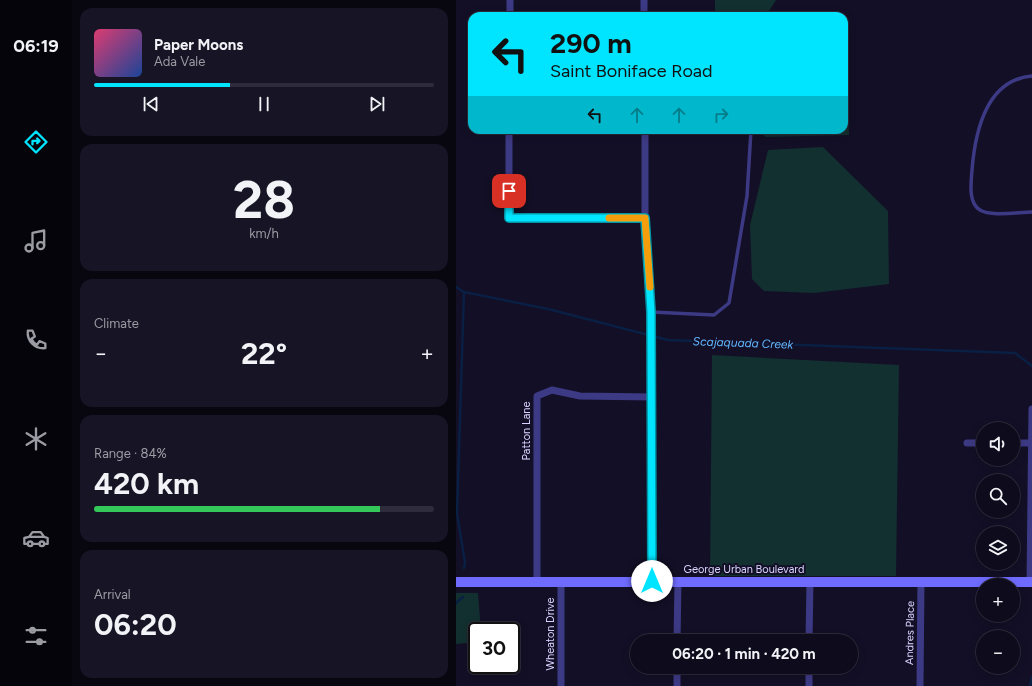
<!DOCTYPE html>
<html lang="en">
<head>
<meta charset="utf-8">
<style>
  body { margin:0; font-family:Figtree,sans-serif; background:#171425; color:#f1f3f6; height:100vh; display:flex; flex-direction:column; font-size:15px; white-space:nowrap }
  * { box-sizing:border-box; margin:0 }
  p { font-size:13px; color:#9b9ba3 }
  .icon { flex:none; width:22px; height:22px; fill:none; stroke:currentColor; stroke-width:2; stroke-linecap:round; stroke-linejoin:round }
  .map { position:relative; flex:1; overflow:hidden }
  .panel { display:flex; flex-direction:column; gap:8px; padding:8px; background:#08060f; width:384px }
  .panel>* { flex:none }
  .guide { position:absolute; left:12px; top:12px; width:380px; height:122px; border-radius:12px; box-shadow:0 2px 10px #0003,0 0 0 1px #2e2b3b; background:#00e5ff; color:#111; overflow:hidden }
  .buttons { position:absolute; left:520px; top:422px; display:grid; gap:8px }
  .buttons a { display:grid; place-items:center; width:44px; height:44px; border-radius:50%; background:#0e0b1c; box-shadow:0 2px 10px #0003,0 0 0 1px #2e2b3b; font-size:20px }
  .speed { position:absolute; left:12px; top:622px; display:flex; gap:8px; font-size:20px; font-weight:700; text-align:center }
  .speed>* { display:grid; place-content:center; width:52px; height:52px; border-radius:50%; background:#0e0b1c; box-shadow:0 2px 10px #0003,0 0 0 1px #2e2b3b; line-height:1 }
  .speed .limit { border:2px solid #111; border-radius:6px; background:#fff; color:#111 }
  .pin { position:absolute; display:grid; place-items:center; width:34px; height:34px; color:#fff; margin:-17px; border-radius:8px; box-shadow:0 2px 6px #0006 }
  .me { position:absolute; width:44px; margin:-22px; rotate:0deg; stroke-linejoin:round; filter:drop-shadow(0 0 3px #0008) }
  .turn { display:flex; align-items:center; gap:14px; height:84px; padding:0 16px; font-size:18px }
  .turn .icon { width:52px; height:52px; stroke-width:2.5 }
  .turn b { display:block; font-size:28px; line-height:34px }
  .lanes { display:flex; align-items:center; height:38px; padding:0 16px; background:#0003; justify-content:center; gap:20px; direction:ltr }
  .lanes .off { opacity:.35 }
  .big { font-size:30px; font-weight:700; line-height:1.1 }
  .panel .tile { flex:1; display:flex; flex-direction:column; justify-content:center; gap:6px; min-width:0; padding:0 14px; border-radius:12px; background:#171425 }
  .panel .dial { align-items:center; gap:0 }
  .dial b { font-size:52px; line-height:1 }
  .song { display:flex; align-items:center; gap:12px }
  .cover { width:48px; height:48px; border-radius:6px; background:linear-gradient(135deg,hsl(340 70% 55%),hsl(220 70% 35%)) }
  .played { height:4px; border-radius:2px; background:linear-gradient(90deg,#00e5ff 40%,#2e2b3b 40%) }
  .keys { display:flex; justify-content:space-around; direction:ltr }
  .heat { display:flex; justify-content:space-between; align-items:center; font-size:22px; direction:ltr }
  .charge { height:6px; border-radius:3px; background:linear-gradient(90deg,#34c759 84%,#2e2b3b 0) }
  .trip { position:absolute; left:174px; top:634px; width:228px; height:40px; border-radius:20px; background:#0e0b1c; box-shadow:0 2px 10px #0003,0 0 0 1px #2e2b3b; font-weight:700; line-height:40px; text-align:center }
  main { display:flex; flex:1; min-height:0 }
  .menu { display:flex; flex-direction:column; width:72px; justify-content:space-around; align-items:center; background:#06040b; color:#9b9ba3 }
  .menu .icon { width:28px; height:28px }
  .menu .on { color:#00e5ff }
  .menu b { font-size:18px; color:#f1f3f6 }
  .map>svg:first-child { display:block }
  .green { fill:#12302f }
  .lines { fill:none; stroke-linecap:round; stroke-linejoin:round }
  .stream { stroke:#0a1f44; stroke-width:2.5 }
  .lane { stroke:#3d3a85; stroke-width:3.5 }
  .street { stroke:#3d3a85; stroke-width:7 }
  .secondary { stroke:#6f6bff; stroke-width:10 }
  .route-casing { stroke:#0095a6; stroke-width:10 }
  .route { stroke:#00e5ff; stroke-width:7 }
  .slow { stroke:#f59e0b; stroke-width:7 }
  .labels { text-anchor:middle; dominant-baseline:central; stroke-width:4; stroke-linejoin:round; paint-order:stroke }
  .street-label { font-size:11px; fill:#d9d4ff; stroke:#130f26 }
  .water-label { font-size:12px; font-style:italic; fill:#62b6ff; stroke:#130f26 }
</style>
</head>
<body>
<main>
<nav class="menu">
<b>06:19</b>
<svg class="icon on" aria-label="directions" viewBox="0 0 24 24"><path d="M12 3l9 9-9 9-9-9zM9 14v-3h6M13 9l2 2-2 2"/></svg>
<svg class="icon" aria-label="music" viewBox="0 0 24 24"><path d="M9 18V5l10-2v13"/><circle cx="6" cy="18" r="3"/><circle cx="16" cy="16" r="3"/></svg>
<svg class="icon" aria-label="phone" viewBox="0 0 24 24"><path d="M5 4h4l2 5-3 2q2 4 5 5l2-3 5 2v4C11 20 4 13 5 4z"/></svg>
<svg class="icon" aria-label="climate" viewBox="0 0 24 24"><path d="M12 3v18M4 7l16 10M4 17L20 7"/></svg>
<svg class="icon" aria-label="car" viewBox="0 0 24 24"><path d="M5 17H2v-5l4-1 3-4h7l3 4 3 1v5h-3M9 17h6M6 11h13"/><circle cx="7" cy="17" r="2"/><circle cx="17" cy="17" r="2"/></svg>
<svg class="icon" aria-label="filters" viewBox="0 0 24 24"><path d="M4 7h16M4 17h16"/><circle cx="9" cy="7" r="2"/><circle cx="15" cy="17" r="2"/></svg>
</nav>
<section class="panel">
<div class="tile">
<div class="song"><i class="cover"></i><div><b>Paper Moons</b><p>Ada Vale</p></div></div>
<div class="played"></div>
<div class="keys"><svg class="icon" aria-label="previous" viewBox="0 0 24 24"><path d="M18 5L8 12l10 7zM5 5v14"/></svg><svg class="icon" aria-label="pause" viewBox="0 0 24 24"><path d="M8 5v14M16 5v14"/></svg><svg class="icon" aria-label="next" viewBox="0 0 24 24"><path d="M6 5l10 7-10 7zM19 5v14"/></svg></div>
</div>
<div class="tile dial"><b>28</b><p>km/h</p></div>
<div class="tile"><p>Climate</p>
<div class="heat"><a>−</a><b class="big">22°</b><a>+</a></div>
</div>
<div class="tile"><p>Range · 84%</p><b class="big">420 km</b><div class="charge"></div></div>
<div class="tile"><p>Arrival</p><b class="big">06:20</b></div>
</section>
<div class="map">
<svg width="576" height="686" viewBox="0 0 576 686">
  <rect width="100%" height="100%" fill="#130f26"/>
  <g class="green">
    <polygon points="259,0 320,0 310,16 259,16"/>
    <polygon points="388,89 391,93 393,135 310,137 304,132 304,130 388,130"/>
    <polygon points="367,147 432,211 433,284 358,293 308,291 296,279 294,225 312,150"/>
    <polygon points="256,355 443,365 440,576 254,576"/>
    <polygon points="0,593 22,593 25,631 21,631 21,642 0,644"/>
  </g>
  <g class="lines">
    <g class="stream">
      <polyline points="0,287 8,292 92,309 212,340 559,353 576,366"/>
      <polyline points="8,568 9,563 1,513 8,292"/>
      <polyline points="0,603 7,597"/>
      <polyline points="574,686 576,677"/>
    </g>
    <g class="lane">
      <path d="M576 76C530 80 519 133 516 170 515 183 512 203 524 210 535 217 563 212 576 212"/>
      <polyline points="195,312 258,315 273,303 291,196 295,130"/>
    </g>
    <g class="street">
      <polyline points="188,0 188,16"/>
      <polyline points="54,16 54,0"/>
      <polyline points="53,130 53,218 189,218"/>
      <polyline points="189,130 189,225 195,312 196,581"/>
      <polyline points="511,443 527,443"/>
      <polyline points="557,443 575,443"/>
      <polyline points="81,581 81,396 96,390 124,396 196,397"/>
      <polyline points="574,582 576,409"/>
      <polyline points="221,641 222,581"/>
      <polyline points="353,641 354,581"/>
      <polyline points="105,686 105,581"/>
      <polyline points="221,686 221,667"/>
      <polyline points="353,686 353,667"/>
      <polyline points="464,686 465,581"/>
    </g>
    <polyline class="secondary" points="0,582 576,582"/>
  </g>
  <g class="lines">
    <defs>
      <polyline id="route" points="53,191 53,218 189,218 195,312 196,581"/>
    </defs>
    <use href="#route" class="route-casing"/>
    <use href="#route" class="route"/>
    <polyline class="slow" points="153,218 189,218 194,287"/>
  </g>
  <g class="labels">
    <g class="street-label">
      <text transform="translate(70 431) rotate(-90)">Patton Lane</text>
      <text x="288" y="569">George Urban Boulevard</text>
      <text transform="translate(454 633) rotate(-89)">Andres Place</text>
      <text transform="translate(94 634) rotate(-90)">Wheaton Drive</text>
    </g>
    <g class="water-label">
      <text transform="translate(287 343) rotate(2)">Scajaquada Creek</text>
    </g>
  </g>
</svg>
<div class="buttons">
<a><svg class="icon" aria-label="sound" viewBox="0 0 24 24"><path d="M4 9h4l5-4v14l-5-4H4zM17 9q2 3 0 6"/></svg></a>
<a><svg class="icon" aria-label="search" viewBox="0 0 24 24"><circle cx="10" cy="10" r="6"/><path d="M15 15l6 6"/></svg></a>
<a><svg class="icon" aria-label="layers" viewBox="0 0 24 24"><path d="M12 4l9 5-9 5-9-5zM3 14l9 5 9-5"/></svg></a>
<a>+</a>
<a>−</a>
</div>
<div class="speed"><div class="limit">30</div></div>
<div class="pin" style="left:53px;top:191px;background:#d93025"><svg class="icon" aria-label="arrive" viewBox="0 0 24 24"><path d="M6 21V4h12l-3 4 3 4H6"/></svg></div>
<svg class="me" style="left:196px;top:581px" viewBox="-20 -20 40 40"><circle r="19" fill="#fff"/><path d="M0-13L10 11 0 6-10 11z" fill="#00e5ff"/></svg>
<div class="trip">06:20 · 1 min · 420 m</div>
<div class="guide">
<div class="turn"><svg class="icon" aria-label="left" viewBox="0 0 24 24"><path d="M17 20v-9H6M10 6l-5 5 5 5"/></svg><div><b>290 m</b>Saint Boniface Road</div></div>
<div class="lanes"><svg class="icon" aria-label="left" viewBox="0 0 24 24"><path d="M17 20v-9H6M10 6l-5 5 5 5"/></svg><svg class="icon off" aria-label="ahead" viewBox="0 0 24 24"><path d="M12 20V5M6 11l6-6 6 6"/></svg><svg class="icon off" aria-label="ahead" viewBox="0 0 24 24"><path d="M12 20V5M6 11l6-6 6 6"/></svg><svg class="icon off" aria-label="right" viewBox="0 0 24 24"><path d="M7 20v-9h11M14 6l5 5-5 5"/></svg></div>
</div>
</div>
</main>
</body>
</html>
